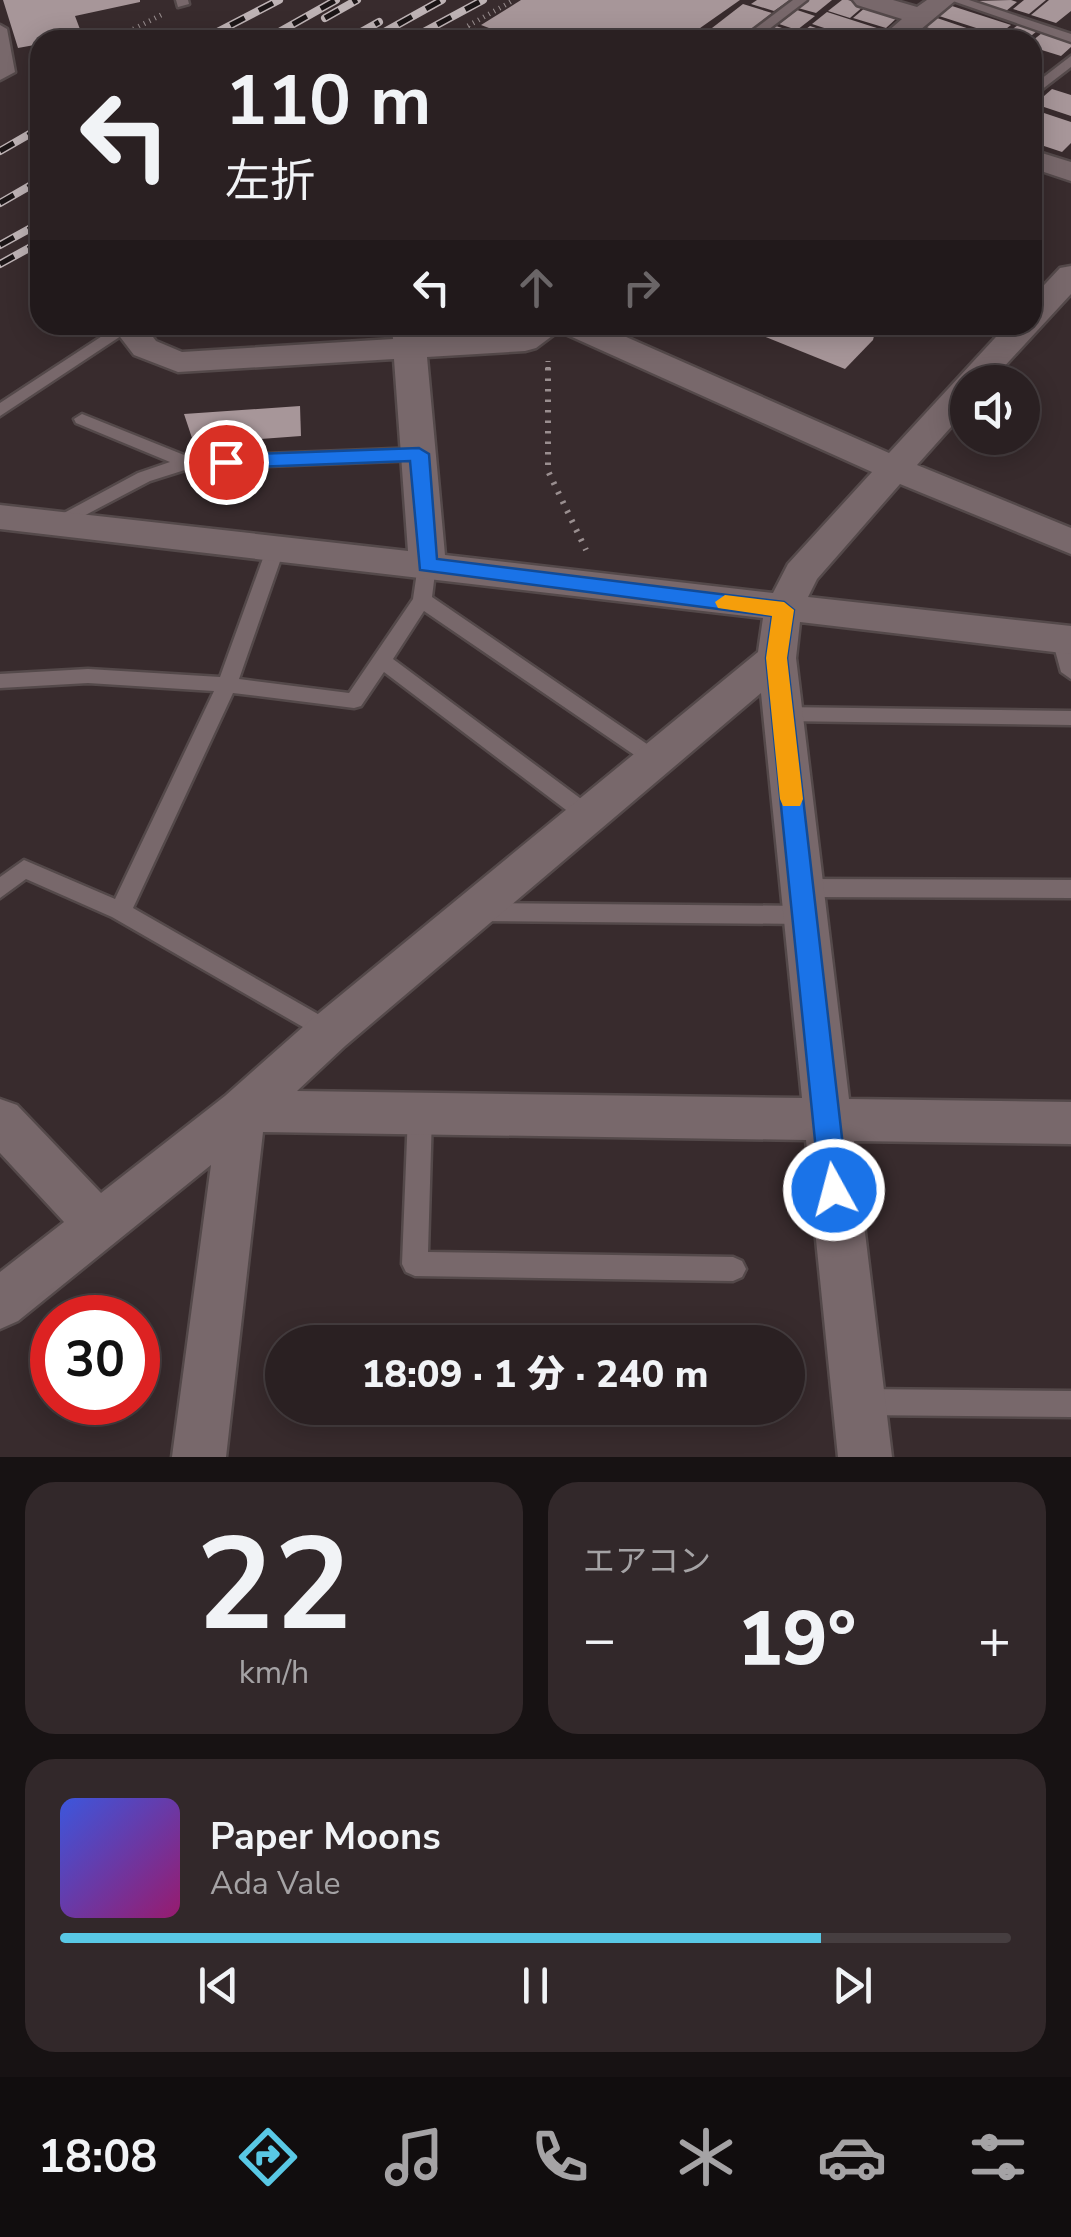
<!DOCTYPE html>
<html lang="ja">
<head>
<meta charset="utf-8">
<style>
  body { margin:0; font-family:"Nunito Sans","Noto Sans JP",sans-serif; background:#32282a; color:#f1f3f6; height:100vh; display:flex; flex-direction:column; font-size:38px; white-space:nowrap }
  * { box-sizing:border-box; margin:0 }
  p { font-size:32px; color:#a5a3a5 }
  .icon { flex:none; width:55px; height:55px; fill:none; stroke:currentColor; stroke-width:2; stroke-linecap:round; stroke-linejoin:round }
  .map { position:relative; height:1457px; overflow:hidden }
  .side { display:flex; flex-direction:column; gap:25px; padding:25px; background:#171213; flex:1 }
  .side>* { flex:none }
  .hud { position:absolute; left:30px; top:30px; width:1012px; height:305px; border-radius:30px; box-shadow:0 5px 25px #0003,0 0 0 2px #463e40; background:#2a2022; color:#f1f3f6; overflow:hidden }
  .fabs { position:absolute; left:950px; top:365px; display:grid; gap:20px }
  .fabs a { display:grid; place-items:center; width:90px; height:90px; border-radius:50%; background:#2a2022; box-shadow:0 5px 25px #0003,0 0 0 2px #463e40; font-size:50px }
  .speed { position:absolute; left:30px; top:1295px; display:flex; gap:20px; font-size:50px; font-weight:700; text-align:center }
  .speed>* { display:grid; place-content:center; width:130px; height:130px; border-radius:50%; background:#2a2022; box-shadow:0 5px 25px #0003,0 0 0 2px #463e40; line-height:1 }
  .speed .limit { border:15px solid #d22; background:#fff; color:#111 }
  .pin { position:absolute; display:grid; place-items:center; width:85px; height:85px; color:#fff; margin:-42px; border:5px solid #fff; border-radius:50%; box-shadow:0 2px 10px #0007 }
  .me { position:absolute; width:110px; margin:-55px; rotate:353deg; stroke-linejoin:round; filter:drop-shadow(0 0 8px #0008) }
  .turn { display:flex; align-items:center; gap:35px; height:210px; padding:0 30px; font-size:45px }
  .turn .icon { width:130px; height:130px; stroke-width:2.5 }
  .turn b { display:block; font-size:70px; line-height:85px }
  .lanes { display:flex; align-items:center; height:95px; padding:0 30px; background:#0003; justify-content:center; gap:50px; direction:ltr }
  .lanes .off { opacity:.35 }
  .big { font-size:75px; font-weight:800; line-height:1.1 }
  .side .tile { flex:1; display:flex; flex-direction:column; justify-content:center; gap:15px; min-width:0; padding:0 35px; border-radius:30px; background:#32282a }
  .side .dial { align-items:center; gap:0 }
  .dial b { font-size:130px; line-height:1 }
  .song { display:flex; align-items:center; gap:30px }
  .cover { width:120px; height:120px; border-radius:15px; background:linear-gradient(135deg,hsl(230 70% 55%),hsl(320 70% 35%)) }
  .played { height:10px; border-radius:5px; background:linear-gradient(90deg,#59c8e5 80%,#463e40 80%) }
  .keys { display:flex; justify-content:space-around; direction:ltr }
  .heat { display:flex; justify-content:space-between; align-items:center; font-size:55px; direction:ltr }
  .side .tiles { flex:1; display:grid; gap:25px; grid-template-columns:1fr 1fr }
  .tile:last-child { grid-column:span 2 }
  .trip { position:absolute; left:265px; top:1325px; width:540px; height:100px; border-radius:50px; background:#2a2022; box-shadow:0 5px 25px #0003,0 0 0 2px #463e40; font-weight:800; line-height:100px; text-align:center }
  .menu { display:flex; height:160px; justify-content:space-around; align-items:center; background:#110d0e; color:#a5a3a5 }
  .menu .icon { width:70px; height:70px }
  .menu .active { color:#59c8e5 }
  .menu b { font-size:45px; color:#f1f3f6 }
  .map>svg:first-child { display:block }
  .building { fill:#a79699 }
  .lines { fill:none; stroke-linecap:round; stroke-linejoin:round }
  .service-casing { stroke:#54494a; stroke-width:5 }
  .minor-casing { stroke:#54494a; stroke-width:5 }
  .path-far1 { stroke:#9a8f90; stroke-width:5; stroke-dasharray:1 5; stroke-linecap:butt }
  .path { stroke:#9a8f90; stroke-width:6; stroke-dasharray:2.5 8; stroke-linecap:butt }
  .service { fill:#78686b; fill-rule:evenodd }
  .minor { fill:#78686b; fill-rule:evenodd }
  .rail-casing { stroke:#beb3b5; stroke-width:8 }
  .rail { stroke:#1b1516; stroke-width:5; stroke-dasharray:16; stroke-linecap:butt }
  .route { fill:#1a73e8; stroke:#114b97; stroke-width:2.5 }
  .slow { fill:#f59e0b }
</style>
</head>
<body>
<div class="map">
<svg width="1071" height="1457" viewBox="0 0 1071 1457">
  <rect width="100%" height="100%" fill="#382b2d"/>
  <g class="building">
    <polygon points="3,0 140,0 140,2 75,16 84,40 40,40 40,44 18,48"/>
    <polygon points="521,0 740,0 683,40 521,40 481,25"/>
    <polygon points="757,0 790,0 774,11 751,4"/>
    <polygon points="808,0 832,0 816,13 798,8"/>
    <polygon points="842,0 848,0 865,5 850,18 828,11"/>
    <polygon points="1011,0 1017,2 1006,11 975,1"/>
    <polygon points="1024,0 1046,0 1029,14 1013,9"/>
    <polygon points="1049,0 1071,0 1071,11 1056,23 1031,15"/>
    <polygon points="743,4 772,13 742,37 712,28"/>
    <polygon points="952,6 1011,25 998,35 939,16"/>
    <polygon points="866,7 899,16 886,28 853,18"/>
    <polygon points="797,10 815,16 797,30 779,24"/>
    <polygon points="827,12 883,30 871,40 861,40 812,24"/>
    <polygon points="937,18 999,39 999,40 965,40 926,27"/>
    <polygon points="1018,25 1037,31 1026,40 1002,37"/>
    <polygon points="776,26 794,32 784,40 758,40"/>
    <polygon points="810,26 849,39 849,40 810,40 797,36"/>
    <polygon points="927,29 958,39 957,40 912,40"/>
    <polygon points="1042,33 1071,42 1071,47 1061,56 1032,47 1032,41"/>
    <polygon points="1052,89 1071,95 1071,116 1035,104"/>
    <polygon points="1032,109 1071,122 1071,143 1062,152 1032,142"/>
    <polygon points="736,325 845,325 874,336 873,340 845,369"/>
    <polygon points="300,406 301,436 194,444 184,414"/>
  </g>
  <g class="lines">
    <defs>
      <g id="service">
        <polygon points="176,0 188,0 189,4 178,7"/>
        <polygon points="793,0 807,0 755,40 740,40"/>
        <polygon points="950,0 969,0 1071,34 1071,42"/>
        <polygon points="0,25 7,29 15,72 0,80"/>
        <polygon points="1071,56 1071,67 1032,97 1032,86"/>
        <polygon points="119,325 136,326 0,416 0,403"/>
        <polygon points="82,414 189,457 419,448 428,454 419,460 188,469 150,481 57,530 51,528 48,524 51,520 138,473 170,462 76,423 74,419"/>
        <polygon points="275,544 284,550 239,679 349,693 413,599 418,565 427,559 436,565 432,597 663,755 666,760 663,765 649,765 424,611 393,659 596,810 599,816 596,822 582,822 384,672 361,706 354,708 233,693 133,908 337,1025 341,1032 337,1039 329,1042 112,917 26,879 0,898 0,877 24,860 115,899 214,691 88,683 0,688 0,674 88,669 220,677 266,550"/>
        <polygon points="1062,632 1071,638 1071,679 1061,672 1052,639"/>
        <polygon points="782,707 1071,711 1071,725 782,721 772,714"/>
        <polygon points="801,879 1071,880 1071,898 801,897 793,894 790,888 793,882"/>
        <polygon points="475,903 804,906 812,909 815,915 812,921 804,924 475,921 467,918 464,912 467,906"/>
        <polygon points="420,1103 428,1107 432,1114 428,1252 733,1257 742,1261 746,1269 742,1277 733,1281 415,1276 406,1272 402,1264 408,1114 412,1107"/>
        <polygon points="859,1389 1071,1391 1071,1417 859,1415 850,1411 846,1402 850,1393"/>
      </g>
      <g id="minor">
        <polygon points="853,0 893,0 917,7 927,0 956,0 908,40 878,40 902,19 857,5"/>
        <polygon points="1032,150 1071,162 1071,181 1032,168"/>
        <path d="M1071 266V294L990 382H968V408L917 465 1071 528V554L900 484 817 579 808 597 1071 626V654L800 622 796 658 849 1099 1071 1102V1144L854 1141 892 1457H838L806 1140 263 1132 226 1457H172L211 1165 18 1321 0 1329V1272L64 1222 0 1153V1099L17 1105 101 1193 225 1096 313 1018 758 652 763 618 0 529V505L408 551 394 359 178 372 134 355 111 325H144L156 341 182 352 393 339 392 325H424L425 337 517 332 526 325H599L889 453 1007 325H1032V298L1060 268ZM560 330 561 332 872 472 788 564 773 593 445 555 427 357 525 351 536 348ZM761 693 802 1098 297 1091 345 1046Z"/>
      </g>
    </defs>
    <use href="#service" class="service-casing"/>
    <use href="#minor" class="minor-casing"/>
    <g class="path-far1">
      <polyline points="112,40 163,14"/>
      <polyline points="485,40 487,35 466,27 514,0"/>
      <polyline points="548,361 548,371"/>
    </g>
    <polyline class="path" points="548,368 548,471 586,550"/>
    <use href="#service" class="service"/>
    <use href="#minor" class="minor"/>
    <defs>
      <g id="rail">
        <polyline points="325,18 357,0"/>
        <polyline points="202,40 279,0"/>
        <polyline points="265,40 336,0"/>
        <polyline points="347,40 379,22"/>
        <polyline points="370,40 442,0"/>
        <polyline points="409,40 483,0"/>
        <polyline points="0,151 40,128"/>
        <polyline points="0,203 40,180"/>
        <polyline points="0,245 40,223"/>
        <polyline points="0,264 40,242"/>
      </g>
    </defs>
    <use href="#rail" class="rail-casing"/>
    <use href="#rail" class="rail"/>
  </g>
  <polygon class="route" points="419,448 429,454 437,559 784,602 794,610 787,658 848,1190 844,1199 834,1203 824,1199 820,1190 766,658 772,616 420,570 410,461 226,468 216,462 226,455"/>
  <polygon class="slow" points="725,595 784,602 794,610 787,658 803,799 800,806 783,806 780,799 766,658 772,616 718,608 715,602"/>
</svg>
<div class="fabs">
<a><svg class="icon" aria-label="sound" viewBox="0 0 24 24"><path d="M4 9h4l5-4v14l-5-4H4zM17 9q2 3 0 6"/></svg></a>
</div>
<div class="speed"><div class="limit">30</div></div>
<div class="pin" style="left:226px;top:462px;background:#d93025"><svg class="icon" aria-label="arrive" viewBox="0 0 24 24"><path d="M6 21V4h12l-3 4 3 4H6"/></svg></div>
<svg class="me" style="left:834px;top:1190px" viewBox="-20 -20 40 40"><circle r="17" fill="#1a73e8" stroke="#fff" stroke-width="3"/><path d="M0-11L8 9 0 5-8 9z" fill="#fff"/></svg>
<div class="trip">18:09 · 1 分 · 240 m</div>
<div class="hud">
<div class="turn"><svg class="icon" aria-label="left" viewBox="0 0 24 24"><path d="M17 20v-9H6M10 6l-5 5 5 5"/></svg><div><b>110 m</b>左折</div></div>
<div class="lanes"><svg class="icon" aria-label="left" viewBox="0 0 24 24"><path d="M17 20v-9H6M10 6l-5 5 5 5"/></svg><svg class="icon off" aria-label="ahead" viewBox="0 0 24 24"><path d="M12 20V5M6 11l6-6 6 6"/></svg><svg class="icon off" aria-label="right" viewBox="0 0 24 24"><path d="M7 20v-9h11M14 6l5 5-5 5"/></svg></div>
</div>
</div>
<section class="side">
<div class="tiles">
<div class="tile dial"><b>22</b><p>km/h</p></div>
<div class="tile"><p>エアコン</p>
<div class="heat"><a>−</a><b class="big">19°</b><a>+</a></div>
</div>
<div class="tile">
<div class="song"><i class="cover"></i><div><b>Paper Moons</b><p>Ada Vale</p></div></div>
<div class="played"></div>
<div class="keys"><svg class="icon" aria-label="previous" viewBox="0 0 24 24"><path d="M18 5L8 12l10 7zM5 5v14"/></svg><svg class="icon" aria-label="pause" viewBox="0 0 24 24"><path d="M8 5v14M16 5v14"/></svg><svg class="icon" aria-label="next" viewBox="0 0 24 24"><path d="M6 5l10 7-10 7zM19 5v14"/></svg></div>
</div>
</div>
</section>
<nav class="menu">
<b>18:08</b>
<svg class="icon active" aria-label="directions" viewBox="0 0 24 24"><path d="M12 3l9 9-9 9-9-9zM9 14v-3h6M13 9l2 2-2 2"/></svg>
<svg class="icon" aria-label="music" viewBox="0 0 24 24"><path d="M9 18V5l10-2v13"/><circle cx="6" cy="18" r="3"/><circle cx="16" cy="16" r="3"/></svg>
<svg class="icon" aria-label="phone" viewBox="0 0 24 24"><path d="M5 4h4l2 5-3 2q2 4 5 5l2-3 5 2v4C11 20 4 13 5 4z"/></svg>
<svg class="icon" aria-label="climate" viewBox="0 0 24 24"><path d="M12 3v18M4 7l16 10M4 17L20 7"/></svg>
<svg class="icon" aria-label="car" viewBox="0 0 24 24"><path d="M5 17H2v-5l4-1 3-4h7l3 4 3 1v5h-3M9 17h6M6 11h13"/><circle cx="7" cy="17" r="2"/><circle cx="17" cy="17" r="2"/></svg>
<svg class="icon" aria-label="filters" viewBox="0 0 24 24"><path d="M4 7h16M4 17h16"/><circle cx="9" cy="7" r="2"/><circle cx="15" cy="17" r="2"/></svg>
</nav>
</body>
</html>
